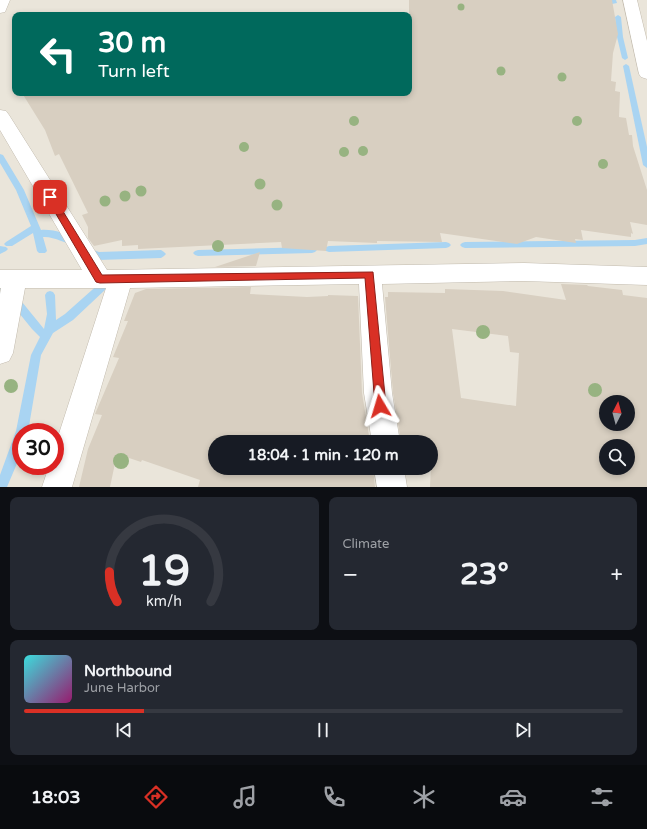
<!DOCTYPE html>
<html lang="en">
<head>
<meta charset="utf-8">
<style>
  body { margin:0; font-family:"Varela Round",sans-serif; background:#242831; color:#f1f3f6; height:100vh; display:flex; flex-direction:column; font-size:15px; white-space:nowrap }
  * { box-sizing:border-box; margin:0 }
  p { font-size:13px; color:#9ea1a6 }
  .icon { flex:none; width:22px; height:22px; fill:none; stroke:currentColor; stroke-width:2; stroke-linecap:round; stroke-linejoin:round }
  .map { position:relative; height:487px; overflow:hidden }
  .side { display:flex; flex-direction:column; gap:10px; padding:10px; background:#0d0f14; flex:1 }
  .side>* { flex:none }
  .top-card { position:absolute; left:12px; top:12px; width:400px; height:84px; border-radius:8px; box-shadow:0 2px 6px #0003; background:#00695c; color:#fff; overflow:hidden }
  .needle { width:26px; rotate:6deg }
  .tools { position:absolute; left:599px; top:395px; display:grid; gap:8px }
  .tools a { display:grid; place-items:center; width:36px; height:36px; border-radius:50%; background:#171b24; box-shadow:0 2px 6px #0003; font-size:20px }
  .speed { position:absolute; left:12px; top:423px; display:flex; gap:8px; font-size:20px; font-weight:700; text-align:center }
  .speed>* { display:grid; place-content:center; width:52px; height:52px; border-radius:50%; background:#171b24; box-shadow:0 2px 6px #0003; line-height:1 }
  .speed .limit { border:6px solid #d22; background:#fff; color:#111 }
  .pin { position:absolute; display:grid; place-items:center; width:34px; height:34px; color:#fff; margin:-17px; border-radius:8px; box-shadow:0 2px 6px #0006 }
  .me { position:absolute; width:44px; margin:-22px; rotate:353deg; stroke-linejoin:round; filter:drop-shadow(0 0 3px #0008) }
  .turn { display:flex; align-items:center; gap:14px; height:84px; padding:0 20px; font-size:18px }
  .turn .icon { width:52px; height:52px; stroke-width:2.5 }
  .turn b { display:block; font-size:28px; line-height:34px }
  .big { font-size:30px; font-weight:800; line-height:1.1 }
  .side .tile { flex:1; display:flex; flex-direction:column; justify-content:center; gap:6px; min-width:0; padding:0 14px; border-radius:8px; background:#242831 }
  .side .dial { align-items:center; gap:0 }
  .dial svg { height:104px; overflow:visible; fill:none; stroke:#363941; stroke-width:7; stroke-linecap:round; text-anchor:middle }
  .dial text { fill:#f1f3f6; stroke:none }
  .song { display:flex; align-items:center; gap:12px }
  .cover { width:48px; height:48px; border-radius:6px; background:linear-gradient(135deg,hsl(180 70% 55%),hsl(320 70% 35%)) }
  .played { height:4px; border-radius:2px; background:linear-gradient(90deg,#d93025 20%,#363941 20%) }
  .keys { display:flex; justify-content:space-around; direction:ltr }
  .heat { display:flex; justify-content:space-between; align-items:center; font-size:22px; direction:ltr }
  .side .tiles { flex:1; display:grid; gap:10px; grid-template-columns:1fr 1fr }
  .tile:last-child { grid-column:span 2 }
  .trip { position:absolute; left:208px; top:435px; width:230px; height:40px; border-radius:20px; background:#171b24; box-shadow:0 2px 6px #0003; font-weight:800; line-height:40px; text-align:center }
  .menu { display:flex; height:64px; justify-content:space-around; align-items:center; background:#090b0e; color:#9ea1a6 }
  .menu .icon { width:28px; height:28px }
  .menu .selected { color:#d93025 }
  .menu b { font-size:18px; color:#f1f3f6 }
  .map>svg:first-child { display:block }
  .residential { fill:#eae5da; fill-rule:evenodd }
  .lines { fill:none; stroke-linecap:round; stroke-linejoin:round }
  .stream { fill:#a9d4f2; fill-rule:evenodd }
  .building { fill:#d8cfc1; fill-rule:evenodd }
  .minor-casing { stroke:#c2bbae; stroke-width:1 }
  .minor { fill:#fff; fill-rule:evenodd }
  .tree { fill:#97b381 }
  .route { fill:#d93025; stroke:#8d1f18 }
</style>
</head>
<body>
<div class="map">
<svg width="647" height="487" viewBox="0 0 647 487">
  <rect width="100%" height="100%" fill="#f6f3ec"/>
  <path class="residential" d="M0 0H647V487H0ZM15 15H409V93H15ZM606 402H628V424H606ZM21 432H55V466H21ZM215 442H431V468H215ZM606 446H628V468H606Z"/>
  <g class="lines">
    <g class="stream">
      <polygon points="610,0 616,0 617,3 612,4"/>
      <polygon points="618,15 621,17 623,37 628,58 625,60 622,58 617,37 615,17"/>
      <polygon points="626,64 629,66 647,147 647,168 643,165 623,66"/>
      <path d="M0 154 3 155 24 190 41 230C52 229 70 233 76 242L75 244C69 246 55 236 43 237L47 251 45 253H39L37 251 33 233 12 246H6L4 244 6 242 31 226 16 190 0 163Z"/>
      <polygon points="647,238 647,244 635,246 465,248 462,247 460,245 462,243 465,242 635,240"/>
      <polygon points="446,242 449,243 451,245 449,247 446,248 329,252 326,251 324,249 326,247 329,246"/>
      <polygon points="0,246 6,247 8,249 6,251 0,254"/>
      <polygon points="312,247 315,248 317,250 315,252 312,253 198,256 195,255 193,253 195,251 198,250"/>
      <polygon points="88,248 99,252 161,250 164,252 166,254 164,256 161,258 98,260 85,253 83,251 85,249"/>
      <polygon points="104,281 114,282 116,285 114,288 106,289 73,320 53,333 41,355 28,432 21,432 21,454 7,487 0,487 0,475 16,431 31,355 40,337 32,329 15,308 0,297 0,288 22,302 44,329 47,314 45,295 47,292 50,291 53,292 55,295 56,320 65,314 101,282"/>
    </g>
  </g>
  <g class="building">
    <polygon points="409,0 612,0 618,34 613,53 611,81 616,82 615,91 620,92 619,117 626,118 629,135 632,135 633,146 647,190 647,225 630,222 633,234 631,233 631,237 581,230 583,240 575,239 576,243 536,237 517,244 440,233 442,242 377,241 377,243 328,241 326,251 282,248 281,242 138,249 138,245 122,246 122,240 94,246 88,238 88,227 82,215 88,213 59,154 55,156 45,130 22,93 409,93"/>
    <polygon points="260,252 256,266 215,267"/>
    <path d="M561 284 587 285 588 286 622 290 623 295 647 298V487H430L432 442H401L393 393 385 297H388V292L445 293V289L503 291 566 300ZM452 329 508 336 510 352 519 353 516 406 461 398ZM606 402H628V424H606ZM606 446H628V468H606Z"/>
    <polygon points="251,287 250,294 307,297 328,296 328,295 358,296 362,393 370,442 215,442 215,468 373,468 375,487 198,487 200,480 142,460 141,462 117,454 110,487 79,487 88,449 102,415 95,414 119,358 113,357 128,321 124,321 135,293 146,289"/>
  </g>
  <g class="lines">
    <defs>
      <g id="minor">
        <polygon points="0,0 10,0 5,12 0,13"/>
        <polygon points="623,0 637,0 647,41 647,79 641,77 639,74"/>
        <polygon points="0,110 6,111 9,115 107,270 524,263 647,267 647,285 524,281 382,284 392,393 400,442 372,442 364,393 359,284 130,288 72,487 42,487 49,466 55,466 55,446 106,288 25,288 13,353 9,361 0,364 0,294 1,288 0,288 0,270 82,270 0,130"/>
        <polygon points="374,468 404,468 407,487 377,487"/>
      </g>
    </defs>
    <use href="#minor" class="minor-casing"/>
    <use href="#minor" class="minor"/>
  </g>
  <g class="tree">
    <circle cx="461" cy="7" r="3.5"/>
    <circle cx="501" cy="71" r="4.5"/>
    <circle cx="562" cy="77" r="4.5"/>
    <circle cx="354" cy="121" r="5"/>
    <circle cx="577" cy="121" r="5"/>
    <circle cx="244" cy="147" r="5"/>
    <circle cx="363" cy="151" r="5"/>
    <circle cx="344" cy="152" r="5"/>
    <circle cx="603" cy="164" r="5"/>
    <circle cx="260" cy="184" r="5.5"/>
    <circle cx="141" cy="191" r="5.5"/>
    <circle cx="125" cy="196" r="5.5"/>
    <circle cx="105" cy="201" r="5.5"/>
    <circle cx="277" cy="205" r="5.5"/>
    <circle cx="218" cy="246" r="6"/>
    <circle cx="483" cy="332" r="7"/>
    <circle cx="11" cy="386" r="7"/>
    <circle cx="595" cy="390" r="7"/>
    <circle cx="121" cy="461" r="8"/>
  </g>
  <polygon class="route" points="50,194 53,195 102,275 373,272 386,406 384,410 380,411 376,410 375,406 365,278 100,283 96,282 46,197"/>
</svg>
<div class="tools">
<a><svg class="needle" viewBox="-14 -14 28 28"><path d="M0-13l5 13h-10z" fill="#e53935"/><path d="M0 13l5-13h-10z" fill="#9ea1a6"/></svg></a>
<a><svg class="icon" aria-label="search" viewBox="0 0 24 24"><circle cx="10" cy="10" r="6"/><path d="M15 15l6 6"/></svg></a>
</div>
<div class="speed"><div class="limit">30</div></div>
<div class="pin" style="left:50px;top:197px;background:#d93025"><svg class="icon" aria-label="arrive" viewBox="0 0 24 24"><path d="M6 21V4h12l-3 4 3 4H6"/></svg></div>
<svg class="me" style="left:380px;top:406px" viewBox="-20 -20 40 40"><path d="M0-17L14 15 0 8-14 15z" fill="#d93025" stroke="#fff" stroke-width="4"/></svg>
<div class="trip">18:04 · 1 min · 120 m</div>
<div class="top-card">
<div class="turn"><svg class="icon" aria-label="left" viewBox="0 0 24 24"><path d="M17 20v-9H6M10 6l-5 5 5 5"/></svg><div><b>30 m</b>Turn left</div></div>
</div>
</div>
<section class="side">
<div class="tiles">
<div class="tile dial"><svg viewBox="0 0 100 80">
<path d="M14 69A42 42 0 1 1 86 69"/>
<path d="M14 69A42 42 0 0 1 8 46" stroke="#d93025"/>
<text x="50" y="56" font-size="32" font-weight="700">19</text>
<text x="50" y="72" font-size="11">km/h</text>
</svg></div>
<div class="tile"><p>Climate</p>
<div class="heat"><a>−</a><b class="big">23°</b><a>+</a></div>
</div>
<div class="tile">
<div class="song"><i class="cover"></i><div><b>Northbound</b><p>June Harbor</p></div></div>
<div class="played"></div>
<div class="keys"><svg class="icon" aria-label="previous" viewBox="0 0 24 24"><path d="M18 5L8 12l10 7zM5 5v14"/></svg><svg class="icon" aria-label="pause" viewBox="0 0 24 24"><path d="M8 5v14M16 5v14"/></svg><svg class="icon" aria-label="next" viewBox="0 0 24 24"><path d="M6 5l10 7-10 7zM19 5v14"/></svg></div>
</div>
</div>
</section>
<nav class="menu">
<b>18:03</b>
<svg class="icon selected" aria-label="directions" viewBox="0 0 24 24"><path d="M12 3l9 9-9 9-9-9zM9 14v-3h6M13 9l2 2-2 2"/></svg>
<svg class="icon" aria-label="music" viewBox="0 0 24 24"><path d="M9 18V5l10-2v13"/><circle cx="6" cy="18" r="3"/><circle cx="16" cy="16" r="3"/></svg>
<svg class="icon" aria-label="phone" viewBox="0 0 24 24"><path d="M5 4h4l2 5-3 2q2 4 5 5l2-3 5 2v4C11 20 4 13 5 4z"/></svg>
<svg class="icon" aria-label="climate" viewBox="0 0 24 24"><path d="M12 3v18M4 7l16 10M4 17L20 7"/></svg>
<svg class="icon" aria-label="car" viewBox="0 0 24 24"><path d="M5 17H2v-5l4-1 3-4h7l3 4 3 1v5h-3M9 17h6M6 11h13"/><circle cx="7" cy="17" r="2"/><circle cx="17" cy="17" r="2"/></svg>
<svg class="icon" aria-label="filters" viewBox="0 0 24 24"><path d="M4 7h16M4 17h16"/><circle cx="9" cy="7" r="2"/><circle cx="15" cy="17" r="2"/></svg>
</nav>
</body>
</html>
